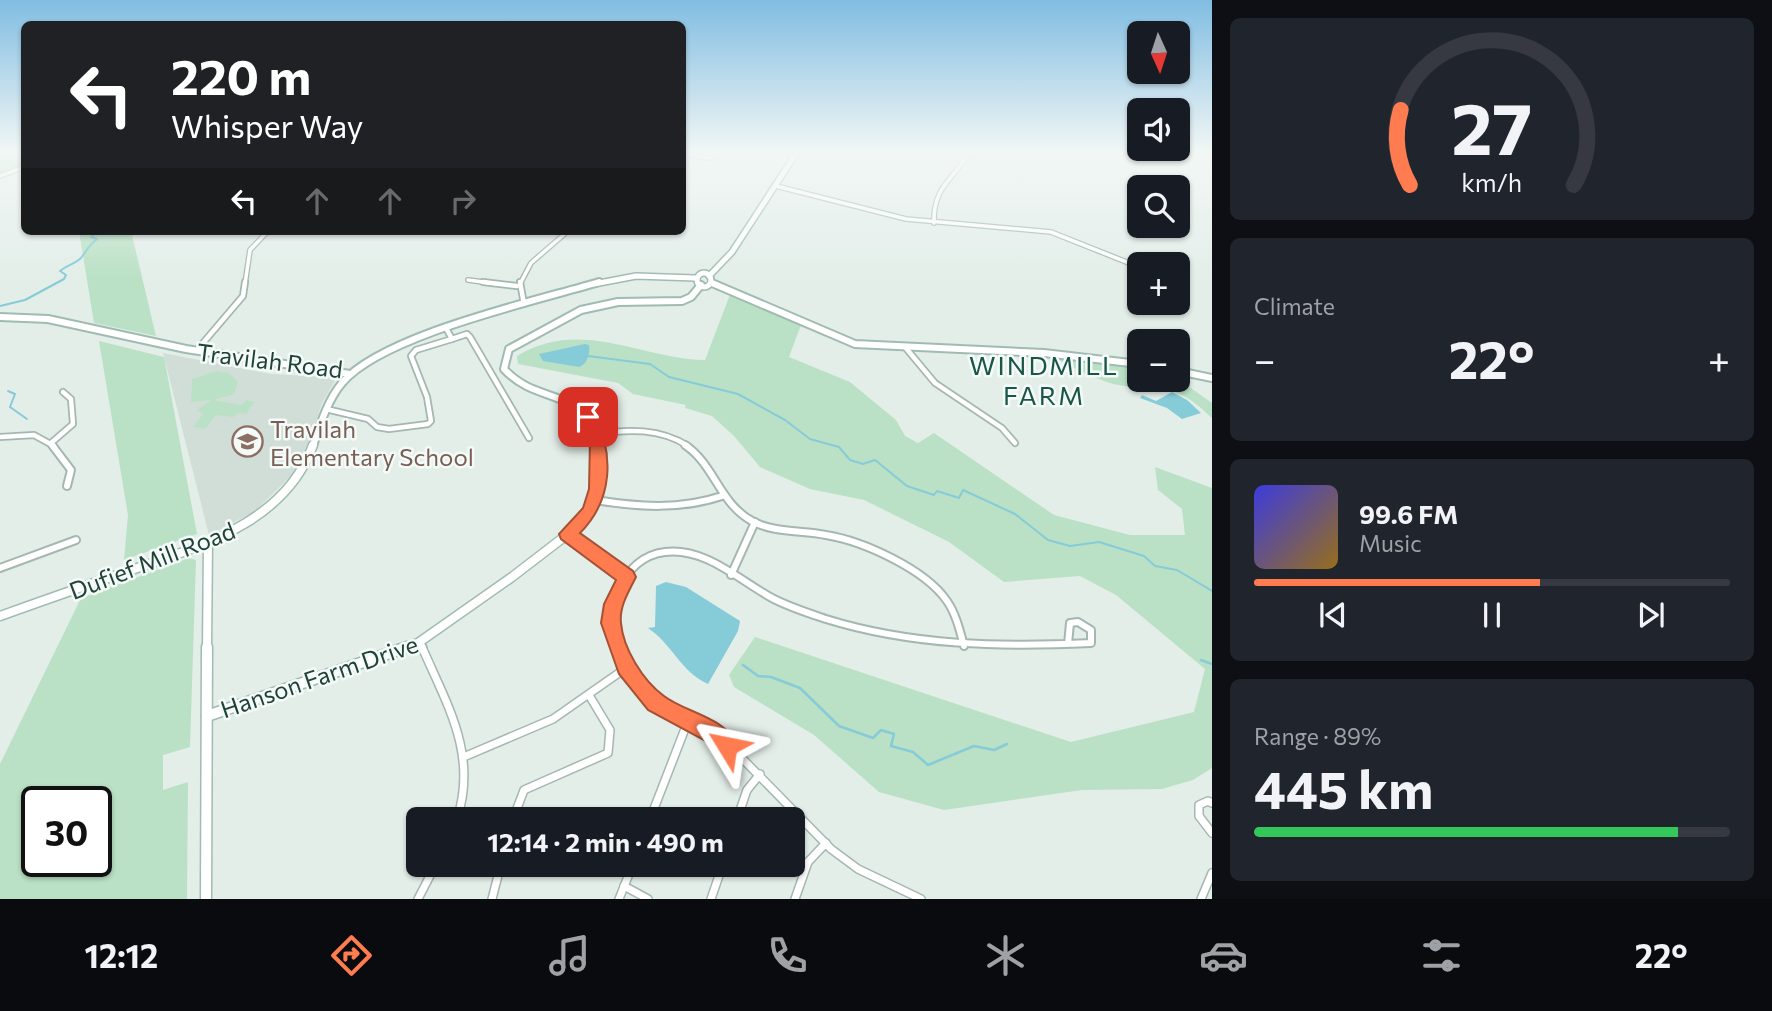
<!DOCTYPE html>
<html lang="en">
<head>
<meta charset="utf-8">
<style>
  body { margin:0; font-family:Commissioner,sans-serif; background:#20242c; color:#f1f3f6; height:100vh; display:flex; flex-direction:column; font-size:26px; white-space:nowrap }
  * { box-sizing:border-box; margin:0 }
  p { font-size:23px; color:#9ea1a6 }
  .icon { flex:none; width:38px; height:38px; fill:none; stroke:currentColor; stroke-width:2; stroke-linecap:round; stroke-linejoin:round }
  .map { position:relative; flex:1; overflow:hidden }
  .details { display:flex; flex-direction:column; gap:18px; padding:18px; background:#0d0f14; width:560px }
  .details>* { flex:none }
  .banner { position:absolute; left:21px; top:21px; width:665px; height:214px; border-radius:10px; box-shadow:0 2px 5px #0004; background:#202124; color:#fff; overflow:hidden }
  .needle { width:46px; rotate:177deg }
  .buttons { position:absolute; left:1127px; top:21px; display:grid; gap:14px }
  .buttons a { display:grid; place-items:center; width:63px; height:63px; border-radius:10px; background:#171b24; box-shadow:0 2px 5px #0004; font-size:35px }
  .speed { position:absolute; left:21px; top:786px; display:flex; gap:14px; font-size:35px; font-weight:700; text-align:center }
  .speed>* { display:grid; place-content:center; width:91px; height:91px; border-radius:50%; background:#171b24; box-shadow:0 2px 5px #0004; line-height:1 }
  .speed .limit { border:4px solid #111; border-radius:10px; background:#fff; color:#111 }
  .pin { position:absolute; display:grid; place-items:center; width:60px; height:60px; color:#fff; margin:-30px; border-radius:14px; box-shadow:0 4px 10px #0006 }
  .me { position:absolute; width:77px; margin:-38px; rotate:305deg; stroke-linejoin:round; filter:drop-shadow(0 0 5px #0008) }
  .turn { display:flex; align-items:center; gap:24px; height:147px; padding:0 35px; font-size:32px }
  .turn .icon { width:91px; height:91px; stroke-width:2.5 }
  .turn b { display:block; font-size:49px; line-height:60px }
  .lanes { display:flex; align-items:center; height:66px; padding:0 35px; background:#0003; justify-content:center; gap:35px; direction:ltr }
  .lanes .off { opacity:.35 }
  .big { font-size:52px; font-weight:700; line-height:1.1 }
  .details .tile { flex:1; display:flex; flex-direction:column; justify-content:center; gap:10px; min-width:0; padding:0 24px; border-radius:10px; background:#20242c }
  .details .dial { align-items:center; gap:0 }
  .dial svg { height:182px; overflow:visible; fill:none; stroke:#363941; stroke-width:7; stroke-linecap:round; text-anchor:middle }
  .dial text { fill:#f1f3f6; stroke:none }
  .song { display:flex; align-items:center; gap:21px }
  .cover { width:84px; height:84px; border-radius:10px; background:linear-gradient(135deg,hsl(240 70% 55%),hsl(40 70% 35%)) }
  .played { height:7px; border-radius:4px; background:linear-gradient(90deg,#ff7c50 60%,#363941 60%) }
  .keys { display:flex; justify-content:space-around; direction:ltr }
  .heat { display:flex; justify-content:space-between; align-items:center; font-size:38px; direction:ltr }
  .charge { height:10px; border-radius:5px; background:linear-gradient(90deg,#34c759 89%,#363941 0) }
  .trip { position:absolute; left:406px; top:807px; width:399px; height:70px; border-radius:10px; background:#171b24; box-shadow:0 2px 5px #0004; font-weight:700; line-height:70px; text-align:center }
  .menu { display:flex; height:112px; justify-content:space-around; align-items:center; background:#090b0e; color:#9ea1a6 }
  .menu .icon { width:49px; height:49px }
  .menu .current { color:#ff7c50 }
  .menu b { font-size:32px; color:#f1f3f6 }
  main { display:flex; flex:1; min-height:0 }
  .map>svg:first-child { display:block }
  .built { fill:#d1ded8 }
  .green { fill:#bae1c5; fill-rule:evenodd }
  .water { fill:#86cbd8 }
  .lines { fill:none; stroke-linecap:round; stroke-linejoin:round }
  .stream-far1 { stroke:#86cbd8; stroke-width:2 }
  .stream { stroke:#86cbd8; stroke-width:2.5 }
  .street-far3-casing { stroke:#a5b7b1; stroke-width:6 }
  .street-far2-casing { stroke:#a5b7b1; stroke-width:8 }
  .street-far1-casing { stroke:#a5b7b1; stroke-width:10 }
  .street-casing { stroke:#a5b7b1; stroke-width:10 }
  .secondary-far3-casing { stroke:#a0bbb2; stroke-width:8 }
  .secondary-far2-casing { stroke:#a0bbb2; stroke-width:10 }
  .secondary-far1-casing { stroke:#a0bbb2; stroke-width:11 }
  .secondary-casing { stroke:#a0bbb2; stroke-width:13 }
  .street-far3 { stroke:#fff; stroke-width:3.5 }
  .street-far2 { stroke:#fff; stroke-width:4.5 }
  .street-far1 { stroke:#fff; stroke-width:6 }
  .street { stroke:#fff; stroke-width:7 }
  .secondary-far3 { stroke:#fff; stroke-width:5 }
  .secondary-far2 { stroke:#fff; stroke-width:6 }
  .secondary-far1 { stroke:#fff; stroke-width:8 }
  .secondary { stroke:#fff; stroke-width:10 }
  .route { fill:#ff7c50; stroke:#a65134; stroke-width:2 }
  .labels { text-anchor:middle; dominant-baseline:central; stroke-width:5; stroke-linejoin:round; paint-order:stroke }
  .street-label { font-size:24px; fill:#214239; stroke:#f4faf7 }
  .education-label { font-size:24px; fill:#785e54; stroke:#f4faf7; text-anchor:start }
  .neighbourhood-label { font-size:26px; letter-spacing:2px; fill:#1a5648; stroke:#f4faf7 }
</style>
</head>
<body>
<main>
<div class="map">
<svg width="1212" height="899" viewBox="0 0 1212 899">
  <rect width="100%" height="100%" fill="#e3eee9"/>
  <polygon class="built" points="163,353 271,374 332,377 335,381 322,403 304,456 293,474 254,512 209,535"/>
  <g class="green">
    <polygon points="0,152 24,152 24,167 0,176"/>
    <polygon points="79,231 131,231 156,336 94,323"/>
    <path d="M731 292 801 325 789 357 850 382 896 420 905 436 918 443 934 433 1054 515 1130 535H1185L1182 509 1158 490 1155 467 1212 488V768L1193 780 1162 789 1082 790 944 810 879 792 814 735 734 687 729 675 755 637 1071 742 1194 712 1205 669 1116 595 1080 576 1004 582 949 542 864 500 810 489 760 467 734 436 712 416 685 408 686 405 633 394 618 383 518 364 517 356C580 317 642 359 705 360Z"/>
    <polygon points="99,341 164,357 197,534 124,560 128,515"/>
    <path d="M1044 353 1139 364V380L1178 379 1212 403V418C1176 383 1169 393 1124 386 1097 382 1068 364 1044 353Z"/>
    <polygon points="216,371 229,373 238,382 234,394 214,400 242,405 246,400 254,402 246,414 238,413 234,417 216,415 205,429 193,427 203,414 197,410 211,400 191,402 192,379"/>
    <path d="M189 558 196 560 190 747 163 755V790L188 782 187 899H0V764L81 598ZM37 802H96V861H37Z"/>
  </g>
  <g class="water">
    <path d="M585 344 589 345C590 353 588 364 579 367L543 361 539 354Z"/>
    <polygon points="1172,392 1187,400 1201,413 1182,419 1167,408 1140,398 1142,395 1156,401"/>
    <path d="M666 582 686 587 740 621 738 631 708 684C681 672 672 644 648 628L655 627 656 586Z"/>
  </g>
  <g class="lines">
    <g class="stream-far1">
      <polyline points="0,163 24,153"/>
      <path d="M0 306 25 300 64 279 66 275 60 271C66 266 76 263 81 258 87 250 89 245 97 239L91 237 99 231"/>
      <polyline points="588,356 650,364 669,377 738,394 785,420 810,439 839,447 850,460 863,464 875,460 907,486 934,495 937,491 959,498 963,490 1015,514 1048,540 1070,546 1099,542 1144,556 1155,566 1177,570 1212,591"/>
      <polyline points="8,391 15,394 10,407 27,419"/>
    </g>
    <g class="stream">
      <polyline points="1201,660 1212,664"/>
      <polyline points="743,665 758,676 771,677 800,688 839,726 873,738 881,730 894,734 891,746 913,752 928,765 974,746 994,750 1007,744"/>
    </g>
    <defs>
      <g id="street-far3">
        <polyline points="682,154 710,158"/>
        <polyline points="0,176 24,167"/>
        <polyline points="776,186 906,219 1051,232 1139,267"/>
        <path d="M934 223C933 186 953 180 970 152"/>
        <polyline points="468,280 498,284"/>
        <polyline points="245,284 250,250 268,231"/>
        <polyline points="520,284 531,263 568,231"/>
      </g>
      <g id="street-far2">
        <polyline points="483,282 517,286"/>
        <polyline points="520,282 524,304"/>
        <polyline points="1178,284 1185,287"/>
        <polyline points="446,328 452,339 467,334 470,337 529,438"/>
        <polyline points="905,347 935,383 1002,428 1015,443"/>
        <polyline points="197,350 243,296 245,282"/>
        <polyline points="326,409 368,419 377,427 389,429 428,424 431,421 427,397 411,356 416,350 452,339"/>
        <path d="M597 434C628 429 660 428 688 446"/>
        <polyline points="0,437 34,435 54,446"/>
        <polyline points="51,443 73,424 71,399 63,392"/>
      </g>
      <g id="street-far1">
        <polyline points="52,445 71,470 67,486"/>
        <path d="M685 445C714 464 720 504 752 521 774 533 801 530 826 535 863 541 925 569 947 601 956 614 960 631 964 646"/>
        <path d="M595 500C639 507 680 510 722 496"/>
        <polyline points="568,534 626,577"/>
        <polyline points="0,568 76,540"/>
        <polyline points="731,575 755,522"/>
        <polyline points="420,642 423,648"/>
        <path d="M618 648C604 612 621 557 665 552 705 547 739 580 772 598 789 607 808 613 826 619 913 646 1001 647 1091 643V630L1078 622 1070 623 1068 644"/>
      </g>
      <g id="street">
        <path d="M422 647C447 705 478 754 457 819"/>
        <polyline points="618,647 630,670 658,705 705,729 731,747 831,849 858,869 921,899"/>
        <polyline points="466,756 553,719 626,668"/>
        <polyline points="1212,803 1208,801 1199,805 1199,816 1212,833"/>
        <polyline points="513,819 524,790 608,753 610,730 589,695"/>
        <polyline points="650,819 688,721"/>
        <polyline points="737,819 747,790 760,774"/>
        <polyline points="624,886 648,899"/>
        <polyline points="418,899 436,864"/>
        <polyline points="492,899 501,864"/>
        <polyline points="619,899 633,864"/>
        <polyline points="711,899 723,864"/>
        <polyline points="795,899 808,862 826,843"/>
        <polyline points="1201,899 1212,873"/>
      </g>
      <g id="secondary-far3">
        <circle cx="704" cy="280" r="7"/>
        <polyline points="709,276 732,252 797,152"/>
        <polyline points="594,284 636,276 695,278"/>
      </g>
      <g id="secondary-far2">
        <polyline points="712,283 855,344 1044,353 1139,364"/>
        <polyline points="0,317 48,319 186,349 350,374"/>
        <polyline points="1178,371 1212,378"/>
        <path d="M313 446C320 425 327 401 342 383 382 335 536 301 599 282"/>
        <path d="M599 446C580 383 539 407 504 369L509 349 581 310 618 302 682 301 691 297 701 285"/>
      </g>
      <g id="secondary-far1">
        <path d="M0 616C42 601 84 586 126 572 197 547 285 524 313 445"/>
        <polyline points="207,648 208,543"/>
        <polyline points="402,648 418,643 512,577 568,534 590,511 597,489 598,445"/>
      </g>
      <g id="secondary">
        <polyline points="207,716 407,647"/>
        <polyline points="206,899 207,647"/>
      </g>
    </defs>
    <use href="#street-far3" class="street-far3-casing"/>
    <use href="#street-far2" class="street-far2-casing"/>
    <use href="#street-far1" class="street-far1-casing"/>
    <use href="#street" class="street-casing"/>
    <use href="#secondary-far3" class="secondary-far3-casing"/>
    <use href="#secondary-far2" class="secondary-far2-casing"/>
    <use href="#secondary-far1" class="secondary-far1-casing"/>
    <use href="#secondary" class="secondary-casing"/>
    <use href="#street-far3" class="street-far3"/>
    <use href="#street-far2" class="street-far2"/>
    <use href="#street-far1" class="street-far1"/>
    <use href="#street" class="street"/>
    <use href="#secondary-far3" class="secondary-far3"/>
    <use href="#secondary-far2" class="secondary-far2"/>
    <use href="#secondary-far1" class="secondary-far1"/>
    <use href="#secondary" class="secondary"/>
  </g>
  <linearGradient id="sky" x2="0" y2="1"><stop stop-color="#81bde2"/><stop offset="0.55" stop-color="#f2f7f5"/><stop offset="1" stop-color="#f2f7f5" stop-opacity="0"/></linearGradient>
  <rect width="1212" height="278" fill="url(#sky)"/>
  <path class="route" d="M588 411 593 413C615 453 613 500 580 533L633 571 636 577C629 591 619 607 621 623 623 648 643 681 664 696 686 713 726 717 738 746L735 754 727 757 704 740 648 710 619 674 601 623 604 604 616 580 561 539 559 534 583 508 589 489 590 439 580 417Z"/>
  <defs>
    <symbol id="school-ring" viewBox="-11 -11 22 22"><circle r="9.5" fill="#f4faf7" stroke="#8d6e63" stroke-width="1.5"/><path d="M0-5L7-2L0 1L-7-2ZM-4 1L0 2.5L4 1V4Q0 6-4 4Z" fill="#8d6e63"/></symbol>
  </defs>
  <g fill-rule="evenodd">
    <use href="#school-ring" x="230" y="424" width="35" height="35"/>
  </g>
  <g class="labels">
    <g class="street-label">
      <text transform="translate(270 360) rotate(7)">Travilah Road</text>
      <text transform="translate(152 560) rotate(-21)">Dufief Mill Road</text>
      <text transform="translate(319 676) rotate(-19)">Hanson Farm Drive</text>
    </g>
    <g class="education-label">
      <text x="270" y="428">Travilah<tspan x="270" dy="28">Elementary School</tspan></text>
    </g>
    <g class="neighbourhood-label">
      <text x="1044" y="364">WINDMILL<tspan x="1044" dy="30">FARM</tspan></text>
    </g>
  </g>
</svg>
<div class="buttons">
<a><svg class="needle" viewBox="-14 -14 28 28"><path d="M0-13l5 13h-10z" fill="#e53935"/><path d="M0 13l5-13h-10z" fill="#9ea1a6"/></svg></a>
<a><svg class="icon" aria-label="sound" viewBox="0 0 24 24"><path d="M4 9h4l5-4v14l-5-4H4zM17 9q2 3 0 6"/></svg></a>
<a><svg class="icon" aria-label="search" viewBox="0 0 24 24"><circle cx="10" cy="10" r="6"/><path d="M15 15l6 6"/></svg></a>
<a>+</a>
<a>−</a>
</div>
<div class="speed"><div class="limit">30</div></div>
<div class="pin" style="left:588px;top:417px;background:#d93025"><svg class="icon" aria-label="arrive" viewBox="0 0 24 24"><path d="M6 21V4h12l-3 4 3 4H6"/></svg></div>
<svg class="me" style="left:727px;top:746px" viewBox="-20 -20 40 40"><path d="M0-17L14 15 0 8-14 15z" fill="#ff7c50" stroke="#fff" stroke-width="4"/></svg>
<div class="trip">12:14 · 2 min · 490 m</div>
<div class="banner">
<div class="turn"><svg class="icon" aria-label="left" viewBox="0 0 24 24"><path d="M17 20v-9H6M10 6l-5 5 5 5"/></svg><div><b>220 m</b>Whisper Way</div></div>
<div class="lanes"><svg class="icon" aria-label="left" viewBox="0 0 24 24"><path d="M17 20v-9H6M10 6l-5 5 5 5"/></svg><svg class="icon off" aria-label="ahead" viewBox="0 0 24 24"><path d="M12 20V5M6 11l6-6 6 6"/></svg><svg class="icon off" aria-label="ahead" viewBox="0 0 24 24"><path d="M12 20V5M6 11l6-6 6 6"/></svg><svg class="icon off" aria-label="right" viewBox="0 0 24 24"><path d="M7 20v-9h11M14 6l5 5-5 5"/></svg></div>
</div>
</div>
<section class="details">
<div class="tile dial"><svg viewBox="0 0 100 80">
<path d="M14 69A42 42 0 1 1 86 69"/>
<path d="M14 69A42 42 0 0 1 10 36" stroke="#ff7c50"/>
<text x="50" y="56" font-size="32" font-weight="700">27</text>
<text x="50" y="72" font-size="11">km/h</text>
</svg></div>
<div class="tile"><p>Climate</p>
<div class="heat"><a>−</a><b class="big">22°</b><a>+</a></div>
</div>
<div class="tile">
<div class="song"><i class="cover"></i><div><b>99.6 FM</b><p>Music</p></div></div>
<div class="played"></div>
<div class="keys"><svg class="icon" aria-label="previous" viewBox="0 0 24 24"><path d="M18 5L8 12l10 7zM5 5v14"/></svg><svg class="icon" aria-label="pause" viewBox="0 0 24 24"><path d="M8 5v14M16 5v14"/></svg><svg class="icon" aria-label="next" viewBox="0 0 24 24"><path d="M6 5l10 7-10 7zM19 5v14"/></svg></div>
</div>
<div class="tile"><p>Range · 89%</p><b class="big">445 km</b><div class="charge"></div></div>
</section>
</main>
<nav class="menu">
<b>12:12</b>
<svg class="icon current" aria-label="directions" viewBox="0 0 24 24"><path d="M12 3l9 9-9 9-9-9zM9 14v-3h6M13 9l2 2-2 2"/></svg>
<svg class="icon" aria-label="music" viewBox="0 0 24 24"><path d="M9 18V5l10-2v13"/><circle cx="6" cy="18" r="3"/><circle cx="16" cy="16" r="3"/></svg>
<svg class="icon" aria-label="phone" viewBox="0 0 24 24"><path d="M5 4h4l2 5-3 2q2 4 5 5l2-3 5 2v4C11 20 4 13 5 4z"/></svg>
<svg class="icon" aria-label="climate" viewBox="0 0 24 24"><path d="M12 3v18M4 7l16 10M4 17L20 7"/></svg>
<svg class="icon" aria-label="car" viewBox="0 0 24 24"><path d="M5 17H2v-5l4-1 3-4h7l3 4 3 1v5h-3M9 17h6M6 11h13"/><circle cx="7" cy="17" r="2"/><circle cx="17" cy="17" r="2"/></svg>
<svg class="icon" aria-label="filters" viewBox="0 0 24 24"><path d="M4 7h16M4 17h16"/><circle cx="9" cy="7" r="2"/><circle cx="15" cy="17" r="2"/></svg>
<b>22°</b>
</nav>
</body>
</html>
